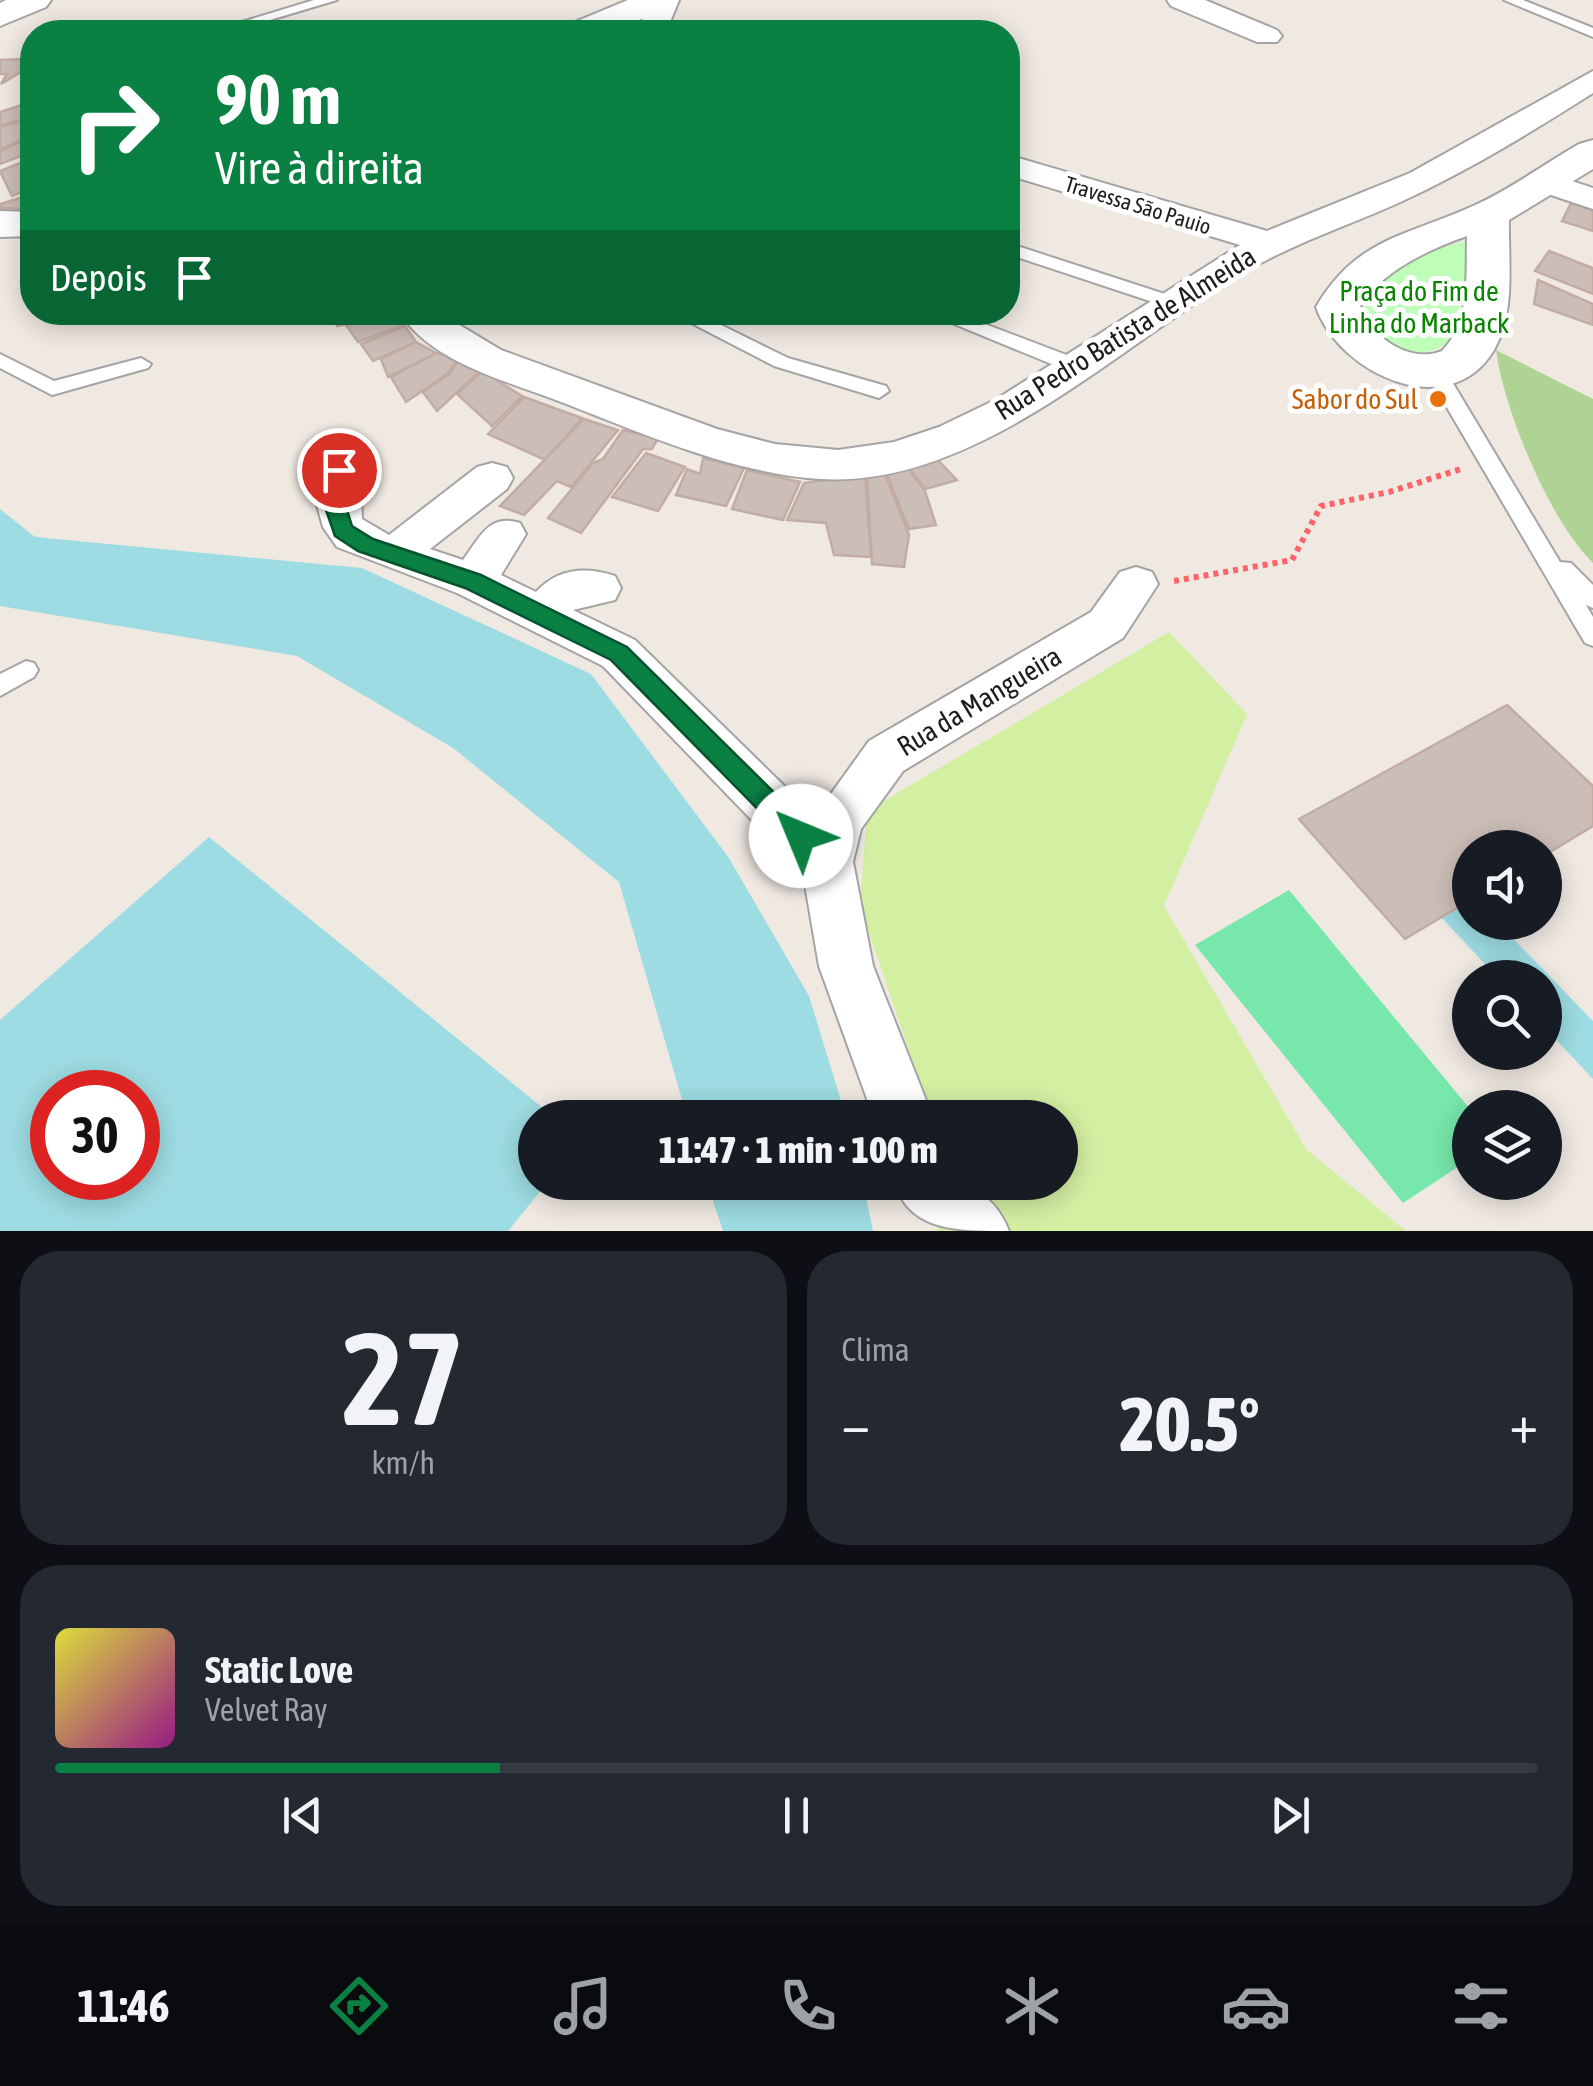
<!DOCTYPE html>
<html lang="pt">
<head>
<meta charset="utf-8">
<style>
  body { margin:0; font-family:"Asap Condensed",sans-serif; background:#242831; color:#f1f3f6; height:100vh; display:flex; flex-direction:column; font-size:38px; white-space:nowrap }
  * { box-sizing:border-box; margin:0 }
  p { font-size:32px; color:#9ea1a6 }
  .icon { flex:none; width:55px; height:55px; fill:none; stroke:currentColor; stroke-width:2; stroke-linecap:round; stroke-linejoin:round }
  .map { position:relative; height:1231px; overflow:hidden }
  .side { display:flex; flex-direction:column; gap:20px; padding:20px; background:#0d0f14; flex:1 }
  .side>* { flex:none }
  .hud { position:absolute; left:20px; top:20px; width:1000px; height:305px; border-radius:40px; box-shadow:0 5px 25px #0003; background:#0b8043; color:#fff; overflow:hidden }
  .controls { position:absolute; left:1452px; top:830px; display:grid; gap:20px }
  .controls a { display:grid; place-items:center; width:110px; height:110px; border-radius:50%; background:#171b24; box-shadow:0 5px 25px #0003; font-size:50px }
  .speed { position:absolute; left:30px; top:1070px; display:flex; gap:20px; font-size:50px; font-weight:700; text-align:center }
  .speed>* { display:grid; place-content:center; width:130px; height:130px; border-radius:50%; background:#171b24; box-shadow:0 5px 25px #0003; line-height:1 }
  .speed .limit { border:15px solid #d22; background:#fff; color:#111 }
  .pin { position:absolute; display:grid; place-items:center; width:85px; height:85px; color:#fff; margin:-42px; border:5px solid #fff; border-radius:50%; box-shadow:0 2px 10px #0007 }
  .me { position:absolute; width:110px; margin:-55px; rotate:315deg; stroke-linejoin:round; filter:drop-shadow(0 0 8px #0008) }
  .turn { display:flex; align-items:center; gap:35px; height:210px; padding:0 30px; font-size:45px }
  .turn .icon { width:130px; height:130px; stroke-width:2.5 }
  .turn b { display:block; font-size:70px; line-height:85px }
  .then { display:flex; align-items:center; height:95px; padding:0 30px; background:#0003; gap:20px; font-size:38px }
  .big { font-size:75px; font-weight:800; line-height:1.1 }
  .side .tile { flex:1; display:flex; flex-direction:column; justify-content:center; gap:15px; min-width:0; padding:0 35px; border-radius:40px; background:#242831 }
  .side .dial { align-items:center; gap:0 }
  .dial b { font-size:130px; line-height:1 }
  .song { display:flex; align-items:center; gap:30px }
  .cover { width:120px; height:120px; border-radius:15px; background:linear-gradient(135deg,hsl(60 70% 55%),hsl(310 70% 35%)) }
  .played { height:10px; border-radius:5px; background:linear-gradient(90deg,#0b8043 30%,#363941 30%) }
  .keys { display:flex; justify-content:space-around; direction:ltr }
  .heat { display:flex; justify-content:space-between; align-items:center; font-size:55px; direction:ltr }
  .side .tiles { flex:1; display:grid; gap:20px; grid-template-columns:1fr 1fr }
  .tile:last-child { grid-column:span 2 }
  .trip { position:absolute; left:518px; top:1100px; width:560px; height:100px; border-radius:50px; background:#171b24; box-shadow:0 5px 25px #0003; font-weight:800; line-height:100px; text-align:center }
  .dock { display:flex; height:160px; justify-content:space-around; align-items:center; background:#090b0e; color:#9ea1a6 }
  .dock .icon { width:70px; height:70px }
  .dock .current { color:#0b8043 }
  .dock b { font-size:45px; color:#f1f3f6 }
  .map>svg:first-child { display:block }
  .grass { fill:#d3efa2 }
  .forest { fill:#afd392 }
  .park { fill:#befeb9 }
  .pitch { fill:#77e7ab }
  .water { fill:#9ddce2; fill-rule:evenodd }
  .building { fill:#cbbeb7; stroke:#c2aca3; stroke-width:2.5 }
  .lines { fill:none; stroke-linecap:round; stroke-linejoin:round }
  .service-casing { stroke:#a4a4a4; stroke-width:4 }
  .minor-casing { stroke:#a4a4a4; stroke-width:4 }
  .tertiary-casing { stroke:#a4a4a4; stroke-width:4 }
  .path { stroke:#ff636a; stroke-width:6; stroke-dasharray:5 5; stroke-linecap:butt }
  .service { fill:#fff; fill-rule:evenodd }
  .minor { fill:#fff; fill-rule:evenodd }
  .tertiary { fill:#fff; fill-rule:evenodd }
  .route { fill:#0b8043; stroke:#07532c; stroke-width:2.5 }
  .food-dot { fill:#e8710a; stroke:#fff; stroke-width:4 }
  .labels { text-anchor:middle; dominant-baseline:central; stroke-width:10; stroke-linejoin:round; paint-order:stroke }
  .far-street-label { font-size:22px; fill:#1d1d1d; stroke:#fff }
  .park-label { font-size:28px; fill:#098501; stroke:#fff }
  .street-label { font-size:28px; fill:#1d1d1d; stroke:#fff }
  .food-label { font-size:28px; fill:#c56008; stroke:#fff; text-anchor:end }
</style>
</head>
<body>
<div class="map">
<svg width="1593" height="1231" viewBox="0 0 1593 1231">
  <rect width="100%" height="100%" fill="#efe9e2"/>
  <polygon class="grass" points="1169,632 1247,714 1164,906 1306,1149 1406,1231 938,1231 932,1183 1060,1182 1060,1118 923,1117 917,1074 860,906 867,811"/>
  <path class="forest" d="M1496 350 1593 399V563C1549 520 1504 410 1496 350Z"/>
  <path class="park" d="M1474 239 1463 334C1405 374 1384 348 1352 296L1357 287 1431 250Z"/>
  <polygon class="pitch" points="1289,890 1470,1109 1470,1159 1403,1203 1195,945"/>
  <g class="water">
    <polygon points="0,509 35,537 362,568 591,674 729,858 809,996 846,1117 687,1117 619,882 453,748 297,656 0,606"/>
    <path d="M209 837 554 1117 535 1118V1182L547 1183 508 1231H0V1020ZM52 1092H138V1178H52Z"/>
    <polygon points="1470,900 1470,922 1498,923 1593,1021 1593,1079 1545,1028 1545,978 1497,977 1441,917"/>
    <polygon points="707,1183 863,1183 873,1231 723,1231"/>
  </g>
  <g class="building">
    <polygon points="24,59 21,72 1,84 7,74 0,74 0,60"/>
    <polygon points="31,102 32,117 0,126 0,112"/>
    <polygon points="31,118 32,135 0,150 0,127"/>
    <polygon points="32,137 32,152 0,164 0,151"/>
    <polygon points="32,158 32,188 12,196 0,171"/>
    <polygon points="32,194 32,209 1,208 1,204"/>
    <polygon points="1571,203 1593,210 1593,231 1562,221"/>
    <polygon points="1549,251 1593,268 1593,294 1535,271"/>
    <polygon points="1538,280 1593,304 1593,325 1534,304"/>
    <polygon points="334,312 394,312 395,315 337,326"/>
    <polygon points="397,316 404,325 358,342 346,325"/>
    <polygon points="405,326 416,342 373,361 361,344"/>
    <polygon points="416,342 436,353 388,377 381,359"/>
    <polygon points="437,353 458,360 447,374 406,402 391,377"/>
    <polygon points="459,360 481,370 437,411 423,392 449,374"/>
    <polygon points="482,371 522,396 492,426 457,394"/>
    <polygon points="524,397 582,418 545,460 488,434"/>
    <polygon points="584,419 618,430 571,487 557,481 524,515 500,506"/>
    <polygon points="623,430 658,438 652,449 643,449 581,533 548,518 593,463 603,459"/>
    <polygon points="646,453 685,467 658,511 612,497"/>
    <polygon points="934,456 957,480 925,489 908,466"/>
    <polygon points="703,458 744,468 726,506 676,495 687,469 700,474"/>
    <polygon points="906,466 925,491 936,525 909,529 886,472"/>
    <polygon points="747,470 800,482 783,520 732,509"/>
    <polygon points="884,472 909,535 904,567 872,564 867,475"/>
    <polygon points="865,475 871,557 834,555 826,523 787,520 804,483"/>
    <polygon points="1507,705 1593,786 1593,826 1545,855 1545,848 1470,848 1470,900 1405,939 1299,819"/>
  </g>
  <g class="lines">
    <defs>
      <g id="service">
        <polygon points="314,0 337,0 230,32 209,32"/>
        <polygon points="1504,0 1523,0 1593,28 1593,37"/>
        <polygon points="1008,243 1180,299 1183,303 1180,307 1168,307 1008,254"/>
        <polygon points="670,312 695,312 788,358 886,386 889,391 879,398 774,366"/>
        <polygon points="925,312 953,312 1085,362 1088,367 1078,373 1071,372"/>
        <polygon points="0,354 54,381 141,358 151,364 148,368 52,395 0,368"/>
        <polygon points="1435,364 1442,365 1560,562 1571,563 1593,585 1593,608 1586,605 1593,617 1593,646 1585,643 1425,370"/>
        <polygon points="26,661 34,663 38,670 34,677 0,696 0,674"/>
      </g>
      <g id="minor">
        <polygon points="651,0 679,0 666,32 637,32"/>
        <polygon points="1167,0 1205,0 1277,30 1282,36 1277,42 1257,42 1171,6"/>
        <path d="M1593 71V93C1533 131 1473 168 1409 198 1356 223 1301 240 1250 269 1118 344 972 496 807 478 725 469 645 435 569 405 513 382 434 366 399 312H438L501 350 717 429 775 444 838 450 894 442 939 427 995 400 1240 245 1008 175V155L1267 231 1410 173Z"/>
        <polygon points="1542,171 1593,188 1593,209 1530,188 1525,181 1530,174"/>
        <path d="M339 455 354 460 360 470 362 519 389 535 477 467 492 463 507 467 513 478 507 489 430 549 463 560C480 537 489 513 520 523L526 534 501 575 536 592C557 569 585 566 615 576L621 588 615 600 573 610 635 640 815 816 869 741 1091 612 1120 572 1136 567 1152 572 1158 584 1123 638 903 771 861 829 853 862 873 966 933 1118H874L819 966 803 873 603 666 457 593 337 547 323 527 317 505 318 470 324 460Z"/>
        <path d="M908 1182C955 1182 989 1182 1009 1231 963 1231 921 1231 902 1199Z"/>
      </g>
      <g id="tertiary">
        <polygon points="6,0 51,0 46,7 0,26 0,3"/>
        <polygon points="628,0 674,0 669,7 612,32 565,32 570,24"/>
        <path d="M1593 140V169L1509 220C1508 263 1516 311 1494 350 1450 424 1340 375 1316 307 1356 238 1407 236 1473 206 1510 190 1544 164 1579 144ZM1467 236C1466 275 1471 321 1442 351 1409 364 1372 337 1360 307 1380 272 1430 249 1467 236Z"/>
        <polygon points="0,211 32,212 32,236 0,237"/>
      </g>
    </defs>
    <use href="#service" class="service-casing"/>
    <use href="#minor" class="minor-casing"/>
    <use href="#tertiary" class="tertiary-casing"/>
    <polyline class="path" points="1174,581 1292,560 1321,506 1389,492 1461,469"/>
    <use href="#service" class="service"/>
    <use href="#minor" class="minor"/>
    <use href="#tertiary" class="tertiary"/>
  </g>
  <polygon class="route" points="339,463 350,470 347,510 352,526 373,539 481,575 627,647 810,828 814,836 810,844 792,844 611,660 465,588 358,551 335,536 326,510 329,470"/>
  <circle class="food-dot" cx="1438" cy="399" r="10"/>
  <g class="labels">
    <g class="far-street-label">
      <text transform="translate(1138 205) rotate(17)">Travessa São Pauio</text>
    </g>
    <g class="park-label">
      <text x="1419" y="291">Praça do Fim de<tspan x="1419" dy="32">Linha do Marback</tspan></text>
    </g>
    <g class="street-label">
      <text transform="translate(1125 333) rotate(-32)">Rua Pedro Batista de Almeida</text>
      <text transform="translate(979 701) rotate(-31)">Rua da Mangueira</text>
    </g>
    <g class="food-label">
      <text x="1418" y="399">Sabor do Sul</text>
    </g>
  </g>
</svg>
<div class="controls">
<a><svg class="icon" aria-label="sound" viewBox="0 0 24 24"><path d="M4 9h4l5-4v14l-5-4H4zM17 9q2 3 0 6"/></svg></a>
<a><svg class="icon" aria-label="search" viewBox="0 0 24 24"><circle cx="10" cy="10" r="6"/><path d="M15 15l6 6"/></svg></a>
<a><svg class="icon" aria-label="layers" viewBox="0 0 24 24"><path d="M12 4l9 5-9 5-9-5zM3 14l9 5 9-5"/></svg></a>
</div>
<div class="speed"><div class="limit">30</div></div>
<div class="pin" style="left:339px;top:470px;background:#d93025"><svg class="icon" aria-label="arrive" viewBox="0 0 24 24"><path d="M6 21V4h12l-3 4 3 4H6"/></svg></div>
<svg class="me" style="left:801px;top:836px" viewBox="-20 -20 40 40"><circle r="19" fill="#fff"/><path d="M0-13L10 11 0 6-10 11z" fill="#0b8043"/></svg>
<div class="trip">11:47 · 1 min · 100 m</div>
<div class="hud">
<div class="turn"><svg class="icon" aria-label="right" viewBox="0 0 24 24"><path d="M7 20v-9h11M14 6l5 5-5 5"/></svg><div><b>90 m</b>Vire à direita</div></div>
<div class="then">Depois<svg class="icon" aria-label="arrive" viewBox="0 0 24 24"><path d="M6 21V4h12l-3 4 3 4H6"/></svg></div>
</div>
</div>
<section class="side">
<div class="tiles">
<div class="tile dial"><b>27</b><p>km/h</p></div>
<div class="tile"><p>Clima</p>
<div class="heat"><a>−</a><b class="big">20.5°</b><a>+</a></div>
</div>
<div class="tile">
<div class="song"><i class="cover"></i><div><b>Static Love</b><p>Velvet Ray</p></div></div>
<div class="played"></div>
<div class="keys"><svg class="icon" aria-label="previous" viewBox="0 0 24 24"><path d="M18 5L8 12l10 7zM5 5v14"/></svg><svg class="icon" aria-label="pause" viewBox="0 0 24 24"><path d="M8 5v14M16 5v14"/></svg><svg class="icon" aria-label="next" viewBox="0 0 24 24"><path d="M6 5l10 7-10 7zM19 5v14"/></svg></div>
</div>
</div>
</section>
<nav class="dock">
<b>11:46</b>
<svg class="icon current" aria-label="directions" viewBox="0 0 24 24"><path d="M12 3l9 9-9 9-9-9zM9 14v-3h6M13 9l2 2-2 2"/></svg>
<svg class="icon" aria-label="music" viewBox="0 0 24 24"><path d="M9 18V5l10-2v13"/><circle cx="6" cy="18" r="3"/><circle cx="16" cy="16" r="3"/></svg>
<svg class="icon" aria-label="phone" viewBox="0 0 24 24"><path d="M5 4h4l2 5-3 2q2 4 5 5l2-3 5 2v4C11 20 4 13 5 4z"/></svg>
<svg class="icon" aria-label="climate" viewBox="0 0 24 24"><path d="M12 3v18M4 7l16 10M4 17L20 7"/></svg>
<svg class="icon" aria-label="car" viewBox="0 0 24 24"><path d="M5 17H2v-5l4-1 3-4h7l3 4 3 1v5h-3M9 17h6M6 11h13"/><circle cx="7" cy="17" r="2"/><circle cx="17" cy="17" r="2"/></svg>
<svg class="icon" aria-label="filters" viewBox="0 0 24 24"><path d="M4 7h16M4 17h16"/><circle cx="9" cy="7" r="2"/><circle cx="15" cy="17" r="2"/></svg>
</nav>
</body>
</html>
